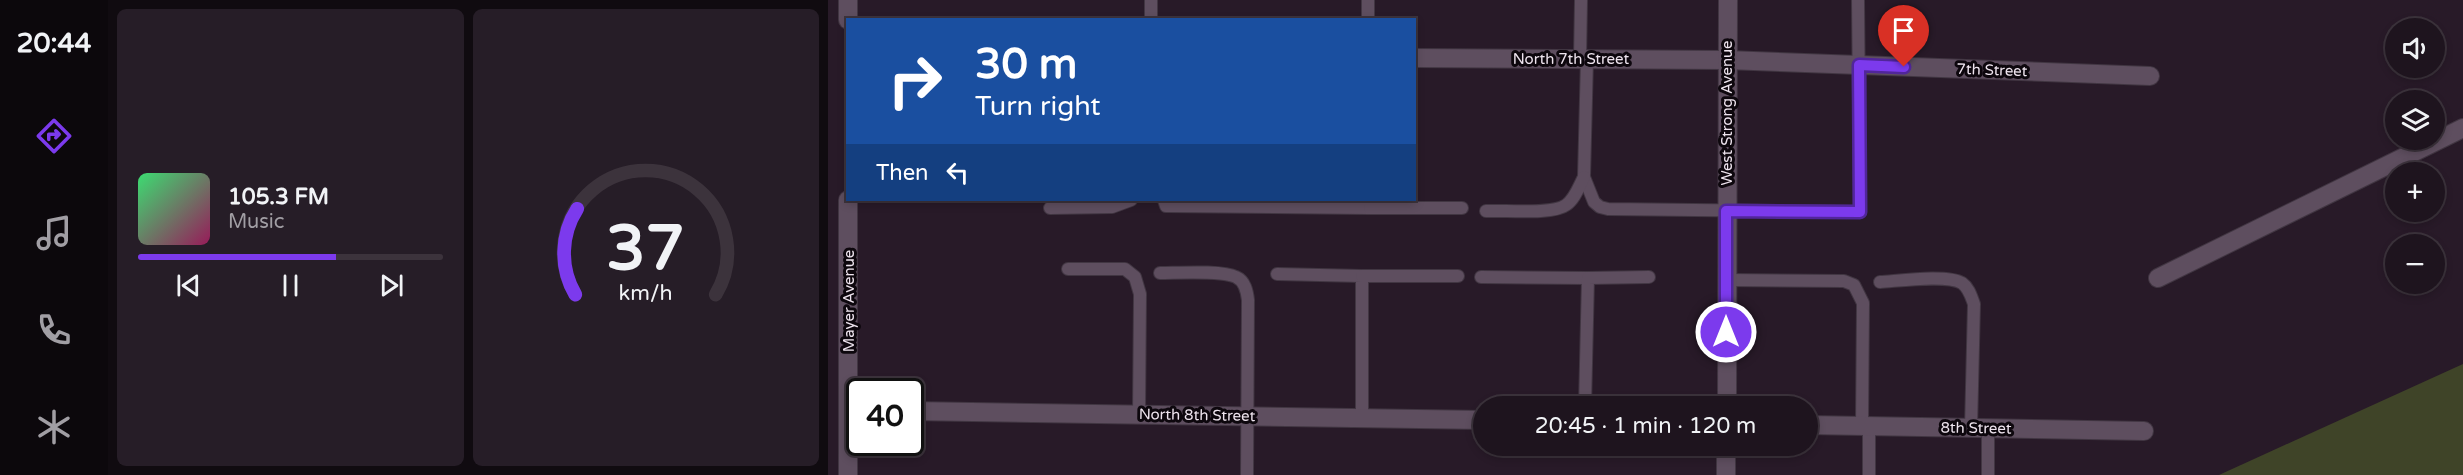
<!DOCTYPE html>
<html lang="en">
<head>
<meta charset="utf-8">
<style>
  body { margin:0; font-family:"Varela Round",sans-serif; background:#261d27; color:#f1f3f6; height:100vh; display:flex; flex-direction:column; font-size:22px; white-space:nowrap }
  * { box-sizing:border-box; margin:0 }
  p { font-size:20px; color:#a19ea4 }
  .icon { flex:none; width:33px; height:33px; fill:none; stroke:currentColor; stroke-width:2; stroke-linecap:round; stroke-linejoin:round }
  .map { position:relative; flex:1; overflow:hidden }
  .drawer { display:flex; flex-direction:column; gap:9px; padding:9px; background:#100b10; width:720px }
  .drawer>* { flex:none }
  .guide { position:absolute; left:18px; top:18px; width:570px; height:183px; border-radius:0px; box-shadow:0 3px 9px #0003,0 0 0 2px #3c333c; background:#1a4fa0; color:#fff; overflow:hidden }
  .fabs { position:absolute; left:1557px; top:18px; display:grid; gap:12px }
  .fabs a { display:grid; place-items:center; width:60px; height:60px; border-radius:50%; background:#1e141e; box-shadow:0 3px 9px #0003,0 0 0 2px #3c333c; font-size:30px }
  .speed { position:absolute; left:18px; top:378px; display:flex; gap:12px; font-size:30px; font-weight:700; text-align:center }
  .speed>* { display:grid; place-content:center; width:78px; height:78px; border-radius:50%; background:#1e141e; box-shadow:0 3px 9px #0003,0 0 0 2px #3c333c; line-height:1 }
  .speed .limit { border:3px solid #111; border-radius:9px; background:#fff; color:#111 }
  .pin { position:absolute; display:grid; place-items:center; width:51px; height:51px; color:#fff; margin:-62px -26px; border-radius:50% 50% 50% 0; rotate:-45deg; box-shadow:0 0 6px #0007 }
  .pin .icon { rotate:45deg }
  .me { position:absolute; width:66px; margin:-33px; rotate:0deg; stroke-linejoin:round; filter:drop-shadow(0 0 4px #0008) }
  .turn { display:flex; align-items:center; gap:21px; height:126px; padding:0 30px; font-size:27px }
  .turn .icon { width:78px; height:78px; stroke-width:2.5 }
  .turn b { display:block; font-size:42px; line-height:51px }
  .then { display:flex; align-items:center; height:57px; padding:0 30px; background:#0003; gap:12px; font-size:22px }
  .drawer .card { flex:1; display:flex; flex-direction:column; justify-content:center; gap:9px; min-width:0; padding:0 21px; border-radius:9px; background:#261d27 }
  .drawer .dial { align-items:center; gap:0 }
  .dial svg { height:156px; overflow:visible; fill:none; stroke:#3c333c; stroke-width:7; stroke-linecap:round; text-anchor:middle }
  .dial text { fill:#f1f3f6; stroke:none }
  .song { display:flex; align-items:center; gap:18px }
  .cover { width:72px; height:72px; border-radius:9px; background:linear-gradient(135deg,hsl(140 70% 55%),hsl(330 70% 35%)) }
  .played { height:6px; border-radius:3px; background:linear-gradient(90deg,#7c3aed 65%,#3c333c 65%) }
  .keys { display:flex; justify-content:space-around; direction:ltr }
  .drawer .tiles { flex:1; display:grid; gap:9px; grid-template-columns:repeat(2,1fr) }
  .trip { position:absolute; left:645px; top:396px; width:345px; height:60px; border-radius:30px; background:#1e141e; box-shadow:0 3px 9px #0003,0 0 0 2px #3c333c; font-weight:600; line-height:60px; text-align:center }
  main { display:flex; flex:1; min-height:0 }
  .menu { display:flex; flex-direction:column; width:108px; justify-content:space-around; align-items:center; background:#0c080c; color:#a19ea4 }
  .menu .icon { width:42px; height:42px }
  .menu .current { color:#7c3aed }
  .menu b { font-size:27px; color:#f1f3f6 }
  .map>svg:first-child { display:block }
  .green { fill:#3f4428 }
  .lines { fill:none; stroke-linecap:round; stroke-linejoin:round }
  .lane-casing { stroke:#413642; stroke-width:14 }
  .street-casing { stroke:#413642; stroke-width:20 }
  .secondary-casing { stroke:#413642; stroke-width:20 }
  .lane { stroke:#5e4e5f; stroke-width:12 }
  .street { stroke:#5e4e5f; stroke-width:18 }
  .secondary { stroke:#5e4e5f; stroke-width:18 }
  .route-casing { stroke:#51269a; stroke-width:15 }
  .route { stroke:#7c3aed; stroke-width:10 }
  .labels { text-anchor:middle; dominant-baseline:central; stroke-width:6; stroke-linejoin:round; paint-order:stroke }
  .street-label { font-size:15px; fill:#eee4ee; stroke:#0d070d }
</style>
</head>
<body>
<main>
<nav class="menu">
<b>20:44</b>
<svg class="icon current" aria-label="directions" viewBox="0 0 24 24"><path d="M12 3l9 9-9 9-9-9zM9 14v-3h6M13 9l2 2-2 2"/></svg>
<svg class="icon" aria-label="music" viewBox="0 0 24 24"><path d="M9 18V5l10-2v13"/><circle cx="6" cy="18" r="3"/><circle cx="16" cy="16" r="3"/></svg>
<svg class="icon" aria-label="phone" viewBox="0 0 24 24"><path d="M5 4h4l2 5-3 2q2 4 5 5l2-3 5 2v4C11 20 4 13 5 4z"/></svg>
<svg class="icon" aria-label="climate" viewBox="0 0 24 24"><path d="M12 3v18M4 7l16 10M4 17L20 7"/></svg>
</nav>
<section class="drawer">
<div class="tiles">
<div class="card">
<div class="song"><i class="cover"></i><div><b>105.3 FM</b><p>Music</p></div></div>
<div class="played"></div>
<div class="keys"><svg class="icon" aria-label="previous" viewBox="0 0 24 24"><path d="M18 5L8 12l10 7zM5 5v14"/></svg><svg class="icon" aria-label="pause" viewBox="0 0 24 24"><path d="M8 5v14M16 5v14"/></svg><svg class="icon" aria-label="next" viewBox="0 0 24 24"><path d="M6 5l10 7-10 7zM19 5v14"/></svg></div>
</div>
<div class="card dial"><svg viewBox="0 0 100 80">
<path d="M14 69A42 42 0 1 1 86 69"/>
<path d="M14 69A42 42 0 0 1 15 25" stroke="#7c3aed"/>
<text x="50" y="56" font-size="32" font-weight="700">37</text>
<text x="50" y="72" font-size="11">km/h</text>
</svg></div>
</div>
</section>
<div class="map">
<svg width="1635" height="475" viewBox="0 0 1635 475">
  <rect width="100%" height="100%" fill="#281a28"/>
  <polygon class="green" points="1635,364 1635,475 1391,475"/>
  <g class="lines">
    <defs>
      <g id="lane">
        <polyline points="323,20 323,0"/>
        <polyline points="540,20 540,0"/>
        <polyline points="752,59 753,0"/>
        <polyline points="759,59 756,177 766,202 772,207 780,209 1032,212 1030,0"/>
        <polyline points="336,200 338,206 542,208 542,200"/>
        <polyline points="222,208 284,207 303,200"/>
        <polyline points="542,208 634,208"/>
        <path d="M658 211C676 210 725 215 738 205 747 199 751 186 756 177"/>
        <polyline points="240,269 297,269 307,277 312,294 311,415"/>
        <path d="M332 273C349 273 394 270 408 277 417 281 419 291 420 300L419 475"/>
        <polyline points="449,274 534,276 534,418"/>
        <polyline points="534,276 630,276"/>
        <polyline points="653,277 760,278"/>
        <polyline points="899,280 1016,281 1026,285 1035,303 1034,426"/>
        <path d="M1052 282C1070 281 1119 274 1134 283 1141 288 1143 296 1146 304L1143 428"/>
        <polyline points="757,406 760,278 821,277"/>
        <polyline points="1160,428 1160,475"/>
        <polyline points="1041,475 1041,426"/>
      </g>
      <g id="street">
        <polyline points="20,20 20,0"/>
        <polyline points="586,58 899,60 1322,76"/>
        <polyline points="1330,278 1635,128"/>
        <polyline points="82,411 656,420"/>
        <polyline points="980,425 1316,431"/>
        <polyline points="20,475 20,200"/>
      </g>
      <g id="secondary">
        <polyline points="899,406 900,0"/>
        <polyline points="898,475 898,446"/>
      </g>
    </defs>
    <use href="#lane" class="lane-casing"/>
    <use href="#street" class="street-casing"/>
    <use href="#secondary" class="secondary-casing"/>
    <use href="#lane" class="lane"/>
    <use href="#street" class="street"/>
    <use href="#secondary" class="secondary"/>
  </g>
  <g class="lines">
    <defs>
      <polyline id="route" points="898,332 898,211 1032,212 1031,65 1076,67"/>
    </defs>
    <use href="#route" class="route-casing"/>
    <use href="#route" class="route"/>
  </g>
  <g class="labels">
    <g class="street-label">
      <text x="743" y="59">North 7th Street</text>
      <text transform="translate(1164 70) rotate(2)">7th Street</text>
      <text transform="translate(899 113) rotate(-90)">West Strong Avenue</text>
      <text transform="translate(21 301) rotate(-90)">Mayer Avenue</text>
      <text transform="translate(369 415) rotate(1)">North 8th Street</text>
      <text transform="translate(1148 428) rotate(1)">8th Street</text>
    </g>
  </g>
</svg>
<div class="fabs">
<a><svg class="icon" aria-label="sound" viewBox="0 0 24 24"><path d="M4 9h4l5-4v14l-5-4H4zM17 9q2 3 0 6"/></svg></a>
<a><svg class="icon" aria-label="layers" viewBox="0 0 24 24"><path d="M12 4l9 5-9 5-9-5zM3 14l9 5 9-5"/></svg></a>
<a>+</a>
<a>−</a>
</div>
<div class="speed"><div class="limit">40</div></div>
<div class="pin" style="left:1076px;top:67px;background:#d93025"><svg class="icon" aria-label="arrive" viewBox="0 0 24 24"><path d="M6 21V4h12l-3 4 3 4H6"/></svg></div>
<svg class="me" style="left:898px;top:332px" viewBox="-20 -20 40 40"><circle r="17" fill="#7c3aed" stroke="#fff" stroke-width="3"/><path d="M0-11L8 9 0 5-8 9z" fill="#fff"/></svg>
<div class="trip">20:45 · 1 min · 120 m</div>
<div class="guide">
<div class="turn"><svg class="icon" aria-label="right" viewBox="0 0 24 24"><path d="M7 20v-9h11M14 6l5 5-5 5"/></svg><div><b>30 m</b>Turn right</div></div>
<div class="then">Then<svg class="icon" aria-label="left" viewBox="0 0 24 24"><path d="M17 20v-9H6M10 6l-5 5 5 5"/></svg></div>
</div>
</div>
</main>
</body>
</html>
